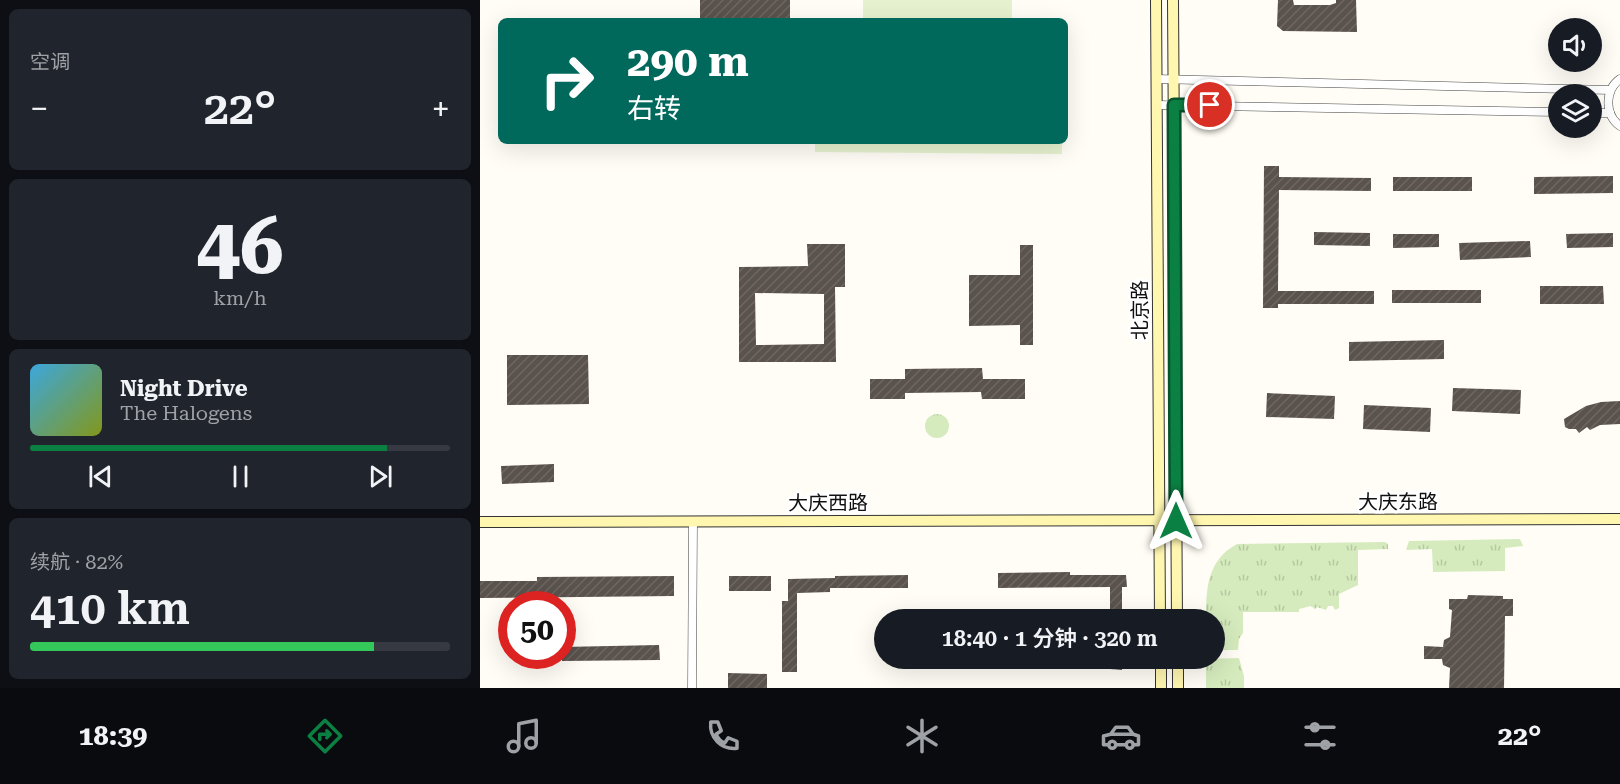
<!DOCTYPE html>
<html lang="zh">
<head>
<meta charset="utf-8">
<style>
  body { margin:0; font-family:"Roboto Serif","Noto Sans SC",serif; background:#20242c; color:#f1f3f6; height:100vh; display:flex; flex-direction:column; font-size:22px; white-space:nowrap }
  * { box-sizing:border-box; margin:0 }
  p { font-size:20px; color:#9ea1a6 }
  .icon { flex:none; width:33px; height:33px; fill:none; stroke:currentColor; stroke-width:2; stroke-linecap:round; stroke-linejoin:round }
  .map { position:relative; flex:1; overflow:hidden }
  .panel { display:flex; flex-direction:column; gap:9px; padding:9px; background:#0d0f14; width:480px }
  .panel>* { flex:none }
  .hud { position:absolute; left:18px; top:18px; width:570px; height:126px; border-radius:9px; box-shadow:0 6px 24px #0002; background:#00695c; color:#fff; overflow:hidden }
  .buttons { position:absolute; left:1068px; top:18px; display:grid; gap:12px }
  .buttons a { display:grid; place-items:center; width:54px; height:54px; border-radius:50%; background:#171b24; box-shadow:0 6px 24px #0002; font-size:30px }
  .speed { position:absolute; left:18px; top:591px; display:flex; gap:12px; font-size:30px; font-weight:700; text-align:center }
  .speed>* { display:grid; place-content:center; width:78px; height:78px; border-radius:50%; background:#171b24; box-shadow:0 6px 24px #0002; line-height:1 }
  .speed .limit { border:9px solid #d22; background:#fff; color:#111 }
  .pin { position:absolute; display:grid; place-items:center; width:51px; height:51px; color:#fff; margin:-26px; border:3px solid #fff; border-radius:50%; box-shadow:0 2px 6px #0007 }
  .me { position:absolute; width:66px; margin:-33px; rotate:0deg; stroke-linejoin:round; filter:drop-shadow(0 0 4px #0008) }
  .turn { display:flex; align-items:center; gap:21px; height:126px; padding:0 30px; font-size:27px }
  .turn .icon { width:78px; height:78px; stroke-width:2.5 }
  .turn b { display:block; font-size:42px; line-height:51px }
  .big { font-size:45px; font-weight:600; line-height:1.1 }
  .panel .tile { flex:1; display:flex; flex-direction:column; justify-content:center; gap:9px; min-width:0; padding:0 21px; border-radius:9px; background:#20242c }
  .panel .dial { align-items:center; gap:0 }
  .dial b { font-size:78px; line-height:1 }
  .song { display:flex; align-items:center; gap:18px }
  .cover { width:72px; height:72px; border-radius:9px; background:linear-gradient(135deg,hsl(200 70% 55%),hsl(70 70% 35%)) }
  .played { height:6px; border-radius:3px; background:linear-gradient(90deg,#0b8043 85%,#363941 85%) }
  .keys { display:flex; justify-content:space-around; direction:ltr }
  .heat { display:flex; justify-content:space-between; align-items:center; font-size:33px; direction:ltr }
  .charge { height:9px; border-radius:4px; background:linear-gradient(90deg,#34c759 82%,#363941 0) }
  .trip { position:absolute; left:394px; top:609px; width:351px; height:60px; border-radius:30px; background:#171b24; box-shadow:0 6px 24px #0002; font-weight:600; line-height:60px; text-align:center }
  .dock { display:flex; height:96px; justify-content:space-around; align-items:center; background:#090b0e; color:#9ea1a6 }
  .dock .icon { width:42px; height:42px }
  .dock .active { color:#0b8043 }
  .dock b { font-size:27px; color:#f1f3f6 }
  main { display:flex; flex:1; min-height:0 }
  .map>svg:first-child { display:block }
  .grass { fill:url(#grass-tufts) }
  .pitch { fill:#e6f2cf }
  .building { fill:url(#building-hatch); fill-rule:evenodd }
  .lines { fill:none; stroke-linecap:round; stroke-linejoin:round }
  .minor-casing { stroke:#444; stroke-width:9 }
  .secondary-casing { stroke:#333; stroke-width:12 }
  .minor { stroke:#fff; stroke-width:8 }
  .secondary { stroke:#fff6b0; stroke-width:10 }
  .route-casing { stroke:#07532c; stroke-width:15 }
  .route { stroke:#0b8043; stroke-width:10 }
  .labels { text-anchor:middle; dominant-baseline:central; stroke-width:6; stroke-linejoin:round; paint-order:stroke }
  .street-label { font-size:20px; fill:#111; stroke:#fff }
</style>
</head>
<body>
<main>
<section class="panel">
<div class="tile"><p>空调</p>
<div class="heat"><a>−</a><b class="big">22°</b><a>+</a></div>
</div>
<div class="tile dial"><b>46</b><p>km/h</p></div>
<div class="tile">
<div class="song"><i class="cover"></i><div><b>Night Drive</b><p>The Halogens</p></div></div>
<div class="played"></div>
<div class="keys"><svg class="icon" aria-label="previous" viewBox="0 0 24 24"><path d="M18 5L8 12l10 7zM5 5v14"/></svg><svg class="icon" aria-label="pause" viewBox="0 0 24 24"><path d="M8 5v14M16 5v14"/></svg><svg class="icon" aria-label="next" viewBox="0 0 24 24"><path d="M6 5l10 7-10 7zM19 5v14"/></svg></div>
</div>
<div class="tile"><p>续航 · 82%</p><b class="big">410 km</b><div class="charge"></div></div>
</section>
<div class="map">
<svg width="1140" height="688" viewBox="0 0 1140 688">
  <defs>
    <pattern id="grass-tufts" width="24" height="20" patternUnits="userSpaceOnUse" patternTransform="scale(1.5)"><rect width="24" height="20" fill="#d5ebbd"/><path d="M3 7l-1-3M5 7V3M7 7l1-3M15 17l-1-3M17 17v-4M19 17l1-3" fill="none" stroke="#b6c8a1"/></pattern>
    <pattern id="building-hatch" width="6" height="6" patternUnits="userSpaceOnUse" patternTransform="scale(1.5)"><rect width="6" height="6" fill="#5a524d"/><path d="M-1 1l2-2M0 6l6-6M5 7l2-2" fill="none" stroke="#6d6662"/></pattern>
  </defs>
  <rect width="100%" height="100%" fill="#fffdf5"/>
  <g class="grass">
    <circle cx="457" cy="426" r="12"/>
    <polygon points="1040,539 1043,546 1025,548 1025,571 953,572 952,549 926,550 929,541"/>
    <path d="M905 542 908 544V549L878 550V585L859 594V608L855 610 853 606H848L846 610 837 607 835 609 831 606 819 609V612H763V633L759 639 758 650H735V620L726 619C726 589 727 560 757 544Z"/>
    <polygon points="759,658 764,676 764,688 726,688 726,659"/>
  </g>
  <g class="pitch">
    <rect x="383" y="0" width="149" height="21"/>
    <polygon points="335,141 582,141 582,154 335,152"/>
  </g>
  <g class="building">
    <rect x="220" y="0" width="90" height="21"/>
    <polygon points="798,0 813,0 814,5 850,5 856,3 856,0 876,0 877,32 803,31 797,26"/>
    <polygon points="784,166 799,166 799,177 891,178 891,191 799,190 798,291 894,291 894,304 798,304 798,308 783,308"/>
    <polygon points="1133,176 1133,193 1054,194 1054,177"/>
    <rect x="913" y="177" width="79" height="14"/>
    <polygon points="834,232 890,233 890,246 834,245"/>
    <polygon points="1133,233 1133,247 1087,248 1086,234"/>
    <polygon points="913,234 959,234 959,247 913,248"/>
    <polygon points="1050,241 1051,257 980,260 979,243"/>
    <path d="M327 244H365V287H355L356 362H259V267L328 266ZM275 293 344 294V344L276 345Z"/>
    <polygon points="540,245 553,245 553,345 540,345 540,325 489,326 489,275 540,275"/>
    <polygon points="1060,286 1123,286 1124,304 1060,304"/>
    <rect x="912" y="290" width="89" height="13"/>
    <polygon points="964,340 964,359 869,361 869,342"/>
    <polygon points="27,355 108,355 109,404 27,405"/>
    <polygon points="502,368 503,379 545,379 545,399 502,399 501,392 425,393 425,399 390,399 390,379 425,379 425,369"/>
    <polygon points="973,388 1041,390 1040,414 972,411"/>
    <polygon points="787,393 855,396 854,419 786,417"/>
    <polygon points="1140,401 1140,424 1120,425 1110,430 1107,427 1099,433 1096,429 1089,429 1085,427 1084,419 1106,406 1121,402"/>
    <polygon points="884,405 951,408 950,432 883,429"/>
    <polygon points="74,464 74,482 22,484 21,466"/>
    <polygon points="590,572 590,575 646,575 647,587 642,587 642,620 630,620 630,587 518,588 518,573"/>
    <polygon points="428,575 428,588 350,588 350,592 317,593 317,672 302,672 302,601 308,601 308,579 355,578 355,576"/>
    <polygon points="194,576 194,596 0,598 0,581 57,581 57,577"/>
    <rect x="249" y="576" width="42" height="15"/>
    <polygon points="988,595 1023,596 1023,599 1033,599 1033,616 1025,616 1024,688 969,688 970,668 963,665 962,659 944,659 944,646 963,647 964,640 970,637 972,610 969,609 969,599 987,599"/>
    <polygon points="179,645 180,660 82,661 82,647"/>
    <polygon points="630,658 642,658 642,670 630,669"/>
    <polygon points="248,673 287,674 287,688 248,688"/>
  </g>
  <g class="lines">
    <defs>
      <g id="minor">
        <polyline points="676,79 1130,90"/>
        <path d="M1140 79C1125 90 1124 114 1140 126"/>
        <polyline points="676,105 1078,112"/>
        <polyline points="1112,113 1130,113"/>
        <polyline points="212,688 213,521"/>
      </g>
      <g id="secondary">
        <polyline points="676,0 680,620"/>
        <polyline points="693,0 697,620"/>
        <polyline points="0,522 1140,519"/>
        <polyline points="681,658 681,688"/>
        <polyline points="698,658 698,688"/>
      </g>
    </defs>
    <use href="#minor" class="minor-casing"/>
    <use href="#secondary" class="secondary-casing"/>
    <use href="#minor" class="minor"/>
    <use href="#secondary" class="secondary"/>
  </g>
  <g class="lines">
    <defs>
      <polyline id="route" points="696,521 694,105 730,105"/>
    </defs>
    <use href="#route" class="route-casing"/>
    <use href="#route" class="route"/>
  </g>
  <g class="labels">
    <g class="street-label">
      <text transform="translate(660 310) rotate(-90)">北京路</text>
      <text x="918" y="502">大庆东路</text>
      <text x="348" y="503">大庆西路</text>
    </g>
  </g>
</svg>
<div class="buttons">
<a><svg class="icon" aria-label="sound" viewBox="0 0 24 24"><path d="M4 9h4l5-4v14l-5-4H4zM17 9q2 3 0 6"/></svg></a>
<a><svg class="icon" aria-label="layers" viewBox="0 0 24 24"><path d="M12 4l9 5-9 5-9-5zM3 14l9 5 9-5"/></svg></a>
</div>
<div class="speed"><div class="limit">50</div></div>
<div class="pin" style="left:730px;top:105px;background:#d93025"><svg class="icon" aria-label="arrive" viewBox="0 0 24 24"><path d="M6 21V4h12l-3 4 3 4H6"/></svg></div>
<svg class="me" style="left:696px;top:521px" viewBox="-20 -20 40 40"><path d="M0-17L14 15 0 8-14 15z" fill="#0b8043" stroke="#fff" stroke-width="4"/></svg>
<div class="trip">18:40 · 1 分钟 · 320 m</div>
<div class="hud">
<div class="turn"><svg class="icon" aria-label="right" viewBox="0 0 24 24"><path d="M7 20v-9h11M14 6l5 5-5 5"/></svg><div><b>290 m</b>右转</div></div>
</div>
</div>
</main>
<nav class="dock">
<b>18:39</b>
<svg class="icon active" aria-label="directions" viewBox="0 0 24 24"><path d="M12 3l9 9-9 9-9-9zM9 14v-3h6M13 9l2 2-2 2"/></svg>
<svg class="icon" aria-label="music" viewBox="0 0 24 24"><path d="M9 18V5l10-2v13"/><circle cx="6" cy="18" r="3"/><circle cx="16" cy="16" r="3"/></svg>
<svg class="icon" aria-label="phone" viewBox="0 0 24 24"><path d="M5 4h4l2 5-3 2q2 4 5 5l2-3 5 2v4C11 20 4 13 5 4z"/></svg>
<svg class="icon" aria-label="climate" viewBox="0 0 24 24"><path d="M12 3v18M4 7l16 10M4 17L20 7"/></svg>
<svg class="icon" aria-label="car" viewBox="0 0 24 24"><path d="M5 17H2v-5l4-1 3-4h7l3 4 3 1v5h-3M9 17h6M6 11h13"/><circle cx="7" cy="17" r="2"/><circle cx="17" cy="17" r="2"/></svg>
<svg class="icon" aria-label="filters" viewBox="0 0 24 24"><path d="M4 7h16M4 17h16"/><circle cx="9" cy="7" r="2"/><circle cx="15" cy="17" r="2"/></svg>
<b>22°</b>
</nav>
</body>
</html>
